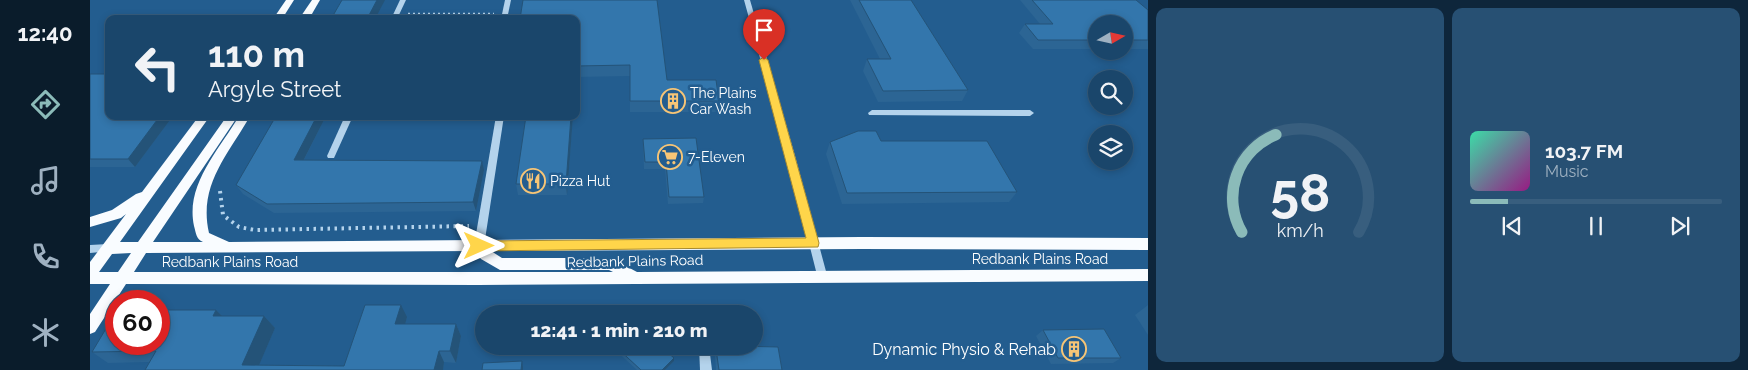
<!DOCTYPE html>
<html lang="en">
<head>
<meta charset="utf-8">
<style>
  body { margin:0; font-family:Raleway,sans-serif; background:#275073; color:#f1f3f6; height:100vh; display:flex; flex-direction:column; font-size:19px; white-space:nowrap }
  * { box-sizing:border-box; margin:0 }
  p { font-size:16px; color:#9fb1c1 }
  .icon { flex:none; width:28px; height:28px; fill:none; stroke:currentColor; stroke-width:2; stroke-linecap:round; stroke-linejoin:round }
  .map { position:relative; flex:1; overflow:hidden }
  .details { display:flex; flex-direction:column; gap:8px; padding:8px; background:#0e263b; width:600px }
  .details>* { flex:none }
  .guide { position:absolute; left:15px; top:15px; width:475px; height:105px; border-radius:10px; box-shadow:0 2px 8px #0003,0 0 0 1px #385e7e; background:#1a466b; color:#f1f3f6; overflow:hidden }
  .needle { width:32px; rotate:81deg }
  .tools { position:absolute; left:998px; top:15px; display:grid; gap:10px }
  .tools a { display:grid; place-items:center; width:45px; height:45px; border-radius:50%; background:#1a466b; box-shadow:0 2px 8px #0003,0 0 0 1px #385e7e; font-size:25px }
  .speed { position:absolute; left:15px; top:290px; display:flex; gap:10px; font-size:25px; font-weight:700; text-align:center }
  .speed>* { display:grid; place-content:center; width:65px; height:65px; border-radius:50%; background:#1a466b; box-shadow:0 2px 8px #0003,0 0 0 1px #385e7e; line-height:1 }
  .speed .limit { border:8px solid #d22; background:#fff; color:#111 }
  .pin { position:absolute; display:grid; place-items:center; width:42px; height:42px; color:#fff; margin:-51px -21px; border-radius:50% 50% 50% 0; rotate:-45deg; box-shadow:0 0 5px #0007 }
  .pin .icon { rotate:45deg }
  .me { position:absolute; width:55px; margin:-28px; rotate:90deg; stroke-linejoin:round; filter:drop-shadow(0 0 4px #0008) }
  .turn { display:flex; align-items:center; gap:18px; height:105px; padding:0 20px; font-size:22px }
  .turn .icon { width:65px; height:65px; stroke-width:2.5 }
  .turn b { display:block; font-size:35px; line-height:42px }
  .details .card { flex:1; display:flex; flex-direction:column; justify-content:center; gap:8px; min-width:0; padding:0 18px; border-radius:10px; background:#275073 }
  .details .dial { align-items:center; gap:0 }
  .dial svg { height:130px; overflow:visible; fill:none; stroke:#385e7e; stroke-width:7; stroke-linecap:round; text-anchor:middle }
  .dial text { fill:#f1f3f6; stroke:none }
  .song { display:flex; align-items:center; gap:15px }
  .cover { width:60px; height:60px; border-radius:8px; background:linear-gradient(135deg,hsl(160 70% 55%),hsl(310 70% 35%)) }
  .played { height:5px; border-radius:2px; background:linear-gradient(90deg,#8bbbb9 15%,#385e7e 15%) }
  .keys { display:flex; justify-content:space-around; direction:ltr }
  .details .tiles { flex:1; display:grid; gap:8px; grid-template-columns:repeat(2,1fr) }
  .trip { position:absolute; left:385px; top:305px; width:288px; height:50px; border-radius:25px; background:#1a466b; box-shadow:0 2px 8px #0003,0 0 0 1px #385e7e; font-weight:800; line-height:50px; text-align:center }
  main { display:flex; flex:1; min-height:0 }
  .dock { display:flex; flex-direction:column; width:90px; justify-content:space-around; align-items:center; background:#0a1c2b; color:#9fb1c1 }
  .dock .icon { width:35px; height:35px }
  .dock .current { color:#8bbbb9 }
  .dock b { font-size:22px; color:#f1f3f6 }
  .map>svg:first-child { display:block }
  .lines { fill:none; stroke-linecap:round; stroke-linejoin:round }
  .path-far1 { stroke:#b4d3ec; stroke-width:2.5; stroke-dasharray:2 3; stroke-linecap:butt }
  .path { stroke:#b4d3ec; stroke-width:4; stroke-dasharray:2.5 4.5; stroke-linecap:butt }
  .minor { fill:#b4d3ec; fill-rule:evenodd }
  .major { fill:#f9fcff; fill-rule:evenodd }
  .wall { fill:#2c6594 }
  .shaded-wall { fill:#245378 }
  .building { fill:#3376ac; stroke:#245378 }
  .route { fill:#ffd54a; stroke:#a68a30 }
  .labels { text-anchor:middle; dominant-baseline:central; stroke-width:5; stroke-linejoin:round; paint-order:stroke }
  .poi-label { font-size:14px; fill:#fff; stroke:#235d8f; text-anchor:start }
  .street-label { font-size:14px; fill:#fff; stroke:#235d8f }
  .near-poi-label { font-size:16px; fill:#fff; stroke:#235d8f; text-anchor:end }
</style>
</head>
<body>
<main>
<nav class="dock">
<b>12:40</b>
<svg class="icon current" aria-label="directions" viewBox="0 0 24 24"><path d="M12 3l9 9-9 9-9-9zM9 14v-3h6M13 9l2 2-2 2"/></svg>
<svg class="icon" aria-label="music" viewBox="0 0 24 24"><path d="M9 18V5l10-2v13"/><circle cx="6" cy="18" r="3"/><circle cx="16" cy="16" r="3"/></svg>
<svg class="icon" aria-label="phone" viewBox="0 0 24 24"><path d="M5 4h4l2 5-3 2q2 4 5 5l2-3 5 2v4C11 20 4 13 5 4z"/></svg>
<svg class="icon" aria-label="climate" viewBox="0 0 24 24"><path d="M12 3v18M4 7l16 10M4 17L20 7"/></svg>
</nav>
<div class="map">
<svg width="1058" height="370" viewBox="0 0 1058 370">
  <rect width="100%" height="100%" fill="#235d8f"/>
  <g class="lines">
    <polyline class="path-far1" points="318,14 404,14"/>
    <polyline class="path" points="130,191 133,215 149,227 165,230 379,226"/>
    <g class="minor">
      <polygon points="310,0 316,0 307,19 301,19"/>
      <polygon points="415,0 421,0 417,19 411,19"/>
      <polygon points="654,0 660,0 705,156 737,275 736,278 732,279 728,278 727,275 697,156"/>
      <polygon points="782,110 940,110 944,113 940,116 779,115 778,113"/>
      <polygon points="255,116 263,116 244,158 238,158 237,156"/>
      <polygon points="406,116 414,116 394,246 392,249 389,250 386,249 384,246"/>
      <polygon points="18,244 21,245 23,248 21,251 0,253 0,245"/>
      <polygon points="609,346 619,346 622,370 610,370"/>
    </g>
    <g class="major">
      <polygon points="196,0 204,0 192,19 183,19"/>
      <polygon points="222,0 230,0 219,19 209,19"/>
      <path d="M109 116H120L30 242H48L137 116H148L63 242H113C106 239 106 233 104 226 95 184 130 149 149 116H160C138 155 108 185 119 233L139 242 772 237 1058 238V250L772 249 401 251 412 258H521L547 272 1058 269V281L388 285 36 284 5 332 0 334V314L20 284H0V262L36 214 31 218 0 227V217L22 210 46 194 52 192ZM385 251 391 259 410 270H519L523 272H44L56 253ZM41 253 28 272H9L22 254Z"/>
    </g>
  </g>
  <g class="wall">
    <polygon points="760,0 821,0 878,90 872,101 788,102 773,71 777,59 790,59"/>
    <polygon points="930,0 1046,0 1058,10 1058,49 1034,49 1034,24 1006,24 1006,49 943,49 929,33 935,24 950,24"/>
    <polygon points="486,19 577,80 629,101 628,112 540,112 540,76 486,77 486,79"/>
    <polygon points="0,74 80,120 45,167 0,167"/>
    <polygon points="236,116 214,160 394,170 386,211 184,213 153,194 146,185"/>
    <polygon points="436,116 483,116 477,195 428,195 426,184"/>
    <polygon points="553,139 614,197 613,203 578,204 575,169 554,169"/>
    <polygon points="791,141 927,192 919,202 752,204 736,154 740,142"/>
    <polygon points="1058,305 1058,335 1045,315"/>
    <polygon points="126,310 132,316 174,316 185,328 169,365 254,366 317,317 315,324 366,324 371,336 366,363 354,362 353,370 55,370 59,362 18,363 2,352"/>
    <polygon points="953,330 1031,358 1023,363 961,364 946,336"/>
    <polygon points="521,346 570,346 584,358 584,361 575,370 547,370"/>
    <polygon points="641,346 688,347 692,370 626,370 625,356 626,349 641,349"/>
  </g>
  <g class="shaded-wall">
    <polygon points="287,0 295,0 285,19 277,19"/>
    <polygon points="70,116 78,116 80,120 45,167 38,159"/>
    <polygon points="227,116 236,116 209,169 204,160"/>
    <polygon points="481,116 483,116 477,195 476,184"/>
    <polygon points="392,161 394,170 386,211 383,202"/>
    <polygon points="311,305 317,317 312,336 305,324"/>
    <polygon points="126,310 138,322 123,316"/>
    <polygon points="174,316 185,328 167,370 152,365"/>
    <polygon points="366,324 371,336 366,363 360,351"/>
    <polygon points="349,351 354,362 353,370 344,370"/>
    <polygon points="584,358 584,361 575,370 572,370"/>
    <polygon points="432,361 433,367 433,370 431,370"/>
  </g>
  <g class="building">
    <polygon points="252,0 287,0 277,19 241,19"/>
    <polygon points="433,0 567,0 577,80 626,80 629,101 540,101 540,65 486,66 486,19 430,19"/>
    <polygon points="769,0 821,0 878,90 793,91 777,59 801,59"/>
    <polygon points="942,0 1046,0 1058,10 1058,40 1034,40 1034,24 1006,24 1006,40 948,40 935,24 963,24"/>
    <polygon points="0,74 19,74 19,116 70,116 38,159 0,159"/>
    <polygon points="186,116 227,116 204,160 392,161 383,202 177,204 146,185"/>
    <polygon points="436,116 481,116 476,184 426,184"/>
    <polygon points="768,131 786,131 791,141 897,141 927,192 757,193 740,142"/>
    <polygon points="606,138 614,197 579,197 576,162 555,162 553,139"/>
    <polygon points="275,305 311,305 305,324 366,324 360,351 349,351 344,370 55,370 66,351 2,352 26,312 26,344 69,344 69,310 126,310 123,316 174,316 152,365 254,366"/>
    <polygon points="1014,329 1031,358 968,358 953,330"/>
    <polygon points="525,346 570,346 584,358 572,370 551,370"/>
    <polygon points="644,346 688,347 692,370 629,370 626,349 644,349"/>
    <polygon points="432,361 431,370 392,370 393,363"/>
  </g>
  <polygon class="route" points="674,57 678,60 729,243 728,247 389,251 384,250 382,246 384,242 389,241 716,238 669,60"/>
  <defs>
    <symbol id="building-ring" viewBox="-11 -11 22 22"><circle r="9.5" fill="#235d8f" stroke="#f7c576" stroke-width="1.5"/><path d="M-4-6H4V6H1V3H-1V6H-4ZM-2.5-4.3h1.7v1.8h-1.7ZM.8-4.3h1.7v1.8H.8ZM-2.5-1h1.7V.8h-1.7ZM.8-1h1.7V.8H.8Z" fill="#f7c576"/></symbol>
    <symbol id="supermarket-ring" viewBox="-11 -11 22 22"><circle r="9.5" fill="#235d8f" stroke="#f7c576" stroke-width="1.5"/><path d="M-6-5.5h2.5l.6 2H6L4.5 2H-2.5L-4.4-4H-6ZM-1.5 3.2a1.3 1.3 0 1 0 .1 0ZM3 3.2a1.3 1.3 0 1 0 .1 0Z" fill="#f7c576"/></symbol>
    <symbol id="restaurant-ring" viewBox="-11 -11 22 22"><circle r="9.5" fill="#235d8f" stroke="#f7c576" stroke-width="1.5"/><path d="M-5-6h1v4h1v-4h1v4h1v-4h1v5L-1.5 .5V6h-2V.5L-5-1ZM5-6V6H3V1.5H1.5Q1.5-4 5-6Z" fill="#f7c576"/></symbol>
  </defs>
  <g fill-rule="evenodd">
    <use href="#building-ring" x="569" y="87" width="28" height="28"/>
    <use href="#supermarket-ring" x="566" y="143" width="28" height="28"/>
    <use href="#restaurant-ring" x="429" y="167" width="28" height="28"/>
    <use href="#building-ring" x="970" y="335" width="28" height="28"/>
  </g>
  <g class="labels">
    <g class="poi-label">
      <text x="600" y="93">The Plains<tspan x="600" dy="16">Car Wash</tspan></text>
      <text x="598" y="157">7-Eleven</text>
      <text x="460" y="181">Pizza Hut</text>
    </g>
    <g class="street-label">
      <text x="950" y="259">Redbank Plains Road</text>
      <text transform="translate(545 261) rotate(-1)">Redbank Plains Road</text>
      <text x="140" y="262">Redbank Plains Road</text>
    </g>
    <g class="near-poi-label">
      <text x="966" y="349">Dynamic Physio &amp; Rehab</text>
    </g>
  </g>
</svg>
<div class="tools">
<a><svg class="needle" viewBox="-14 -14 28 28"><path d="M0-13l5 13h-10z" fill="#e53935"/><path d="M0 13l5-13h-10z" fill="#9fb1c1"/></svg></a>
<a><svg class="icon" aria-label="search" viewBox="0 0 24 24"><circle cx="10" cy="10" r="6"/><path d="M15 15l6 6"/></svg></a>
<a><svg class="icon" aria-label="layers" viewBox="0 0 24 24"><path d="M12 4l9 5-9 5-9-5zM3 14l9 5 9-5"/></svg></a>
</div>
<div class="speed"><div class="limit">60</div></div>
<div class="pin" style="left:674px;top:60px;background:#d93025"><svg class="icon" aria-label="arrive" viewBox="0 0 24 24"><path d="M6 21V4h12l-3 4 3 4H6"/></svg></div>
<svg class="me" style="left:389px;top:246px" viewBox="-20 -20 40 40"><path d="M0-17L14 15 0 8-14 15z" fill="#ffd54a" stroke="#fff" stroke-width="4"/></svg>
<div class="trip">12:41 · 1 min · 210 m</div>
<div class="guide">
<div class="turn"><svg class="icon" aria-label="left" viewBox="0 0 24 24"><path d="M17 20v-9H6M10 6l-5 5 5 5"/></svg><div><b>110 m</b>Argyle Street</div></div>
</div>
</div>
<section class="details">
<div class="tiles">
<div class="card dial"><svg viewBox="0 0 100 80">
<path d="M14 69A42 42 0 1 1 86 69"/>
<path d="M14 69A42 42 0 0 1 35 9" stroke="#8bbbb9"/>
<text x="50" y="56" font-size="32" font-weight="700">58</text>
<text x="50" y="72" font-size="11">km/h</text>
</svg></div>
<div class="card">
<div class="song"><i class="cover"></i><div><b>103.7 FM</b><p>Music</p></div></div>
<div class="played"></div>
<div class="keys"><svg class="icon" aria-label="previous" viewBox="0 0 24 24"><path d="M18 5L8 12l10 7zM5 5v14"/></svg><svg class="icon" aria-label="pause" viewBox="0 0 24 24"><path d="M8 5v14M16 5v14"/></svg><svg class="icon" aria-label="next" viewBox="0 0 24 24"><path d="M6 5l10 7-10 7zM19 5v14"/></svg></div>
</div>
</div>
</section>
</main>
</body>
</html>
